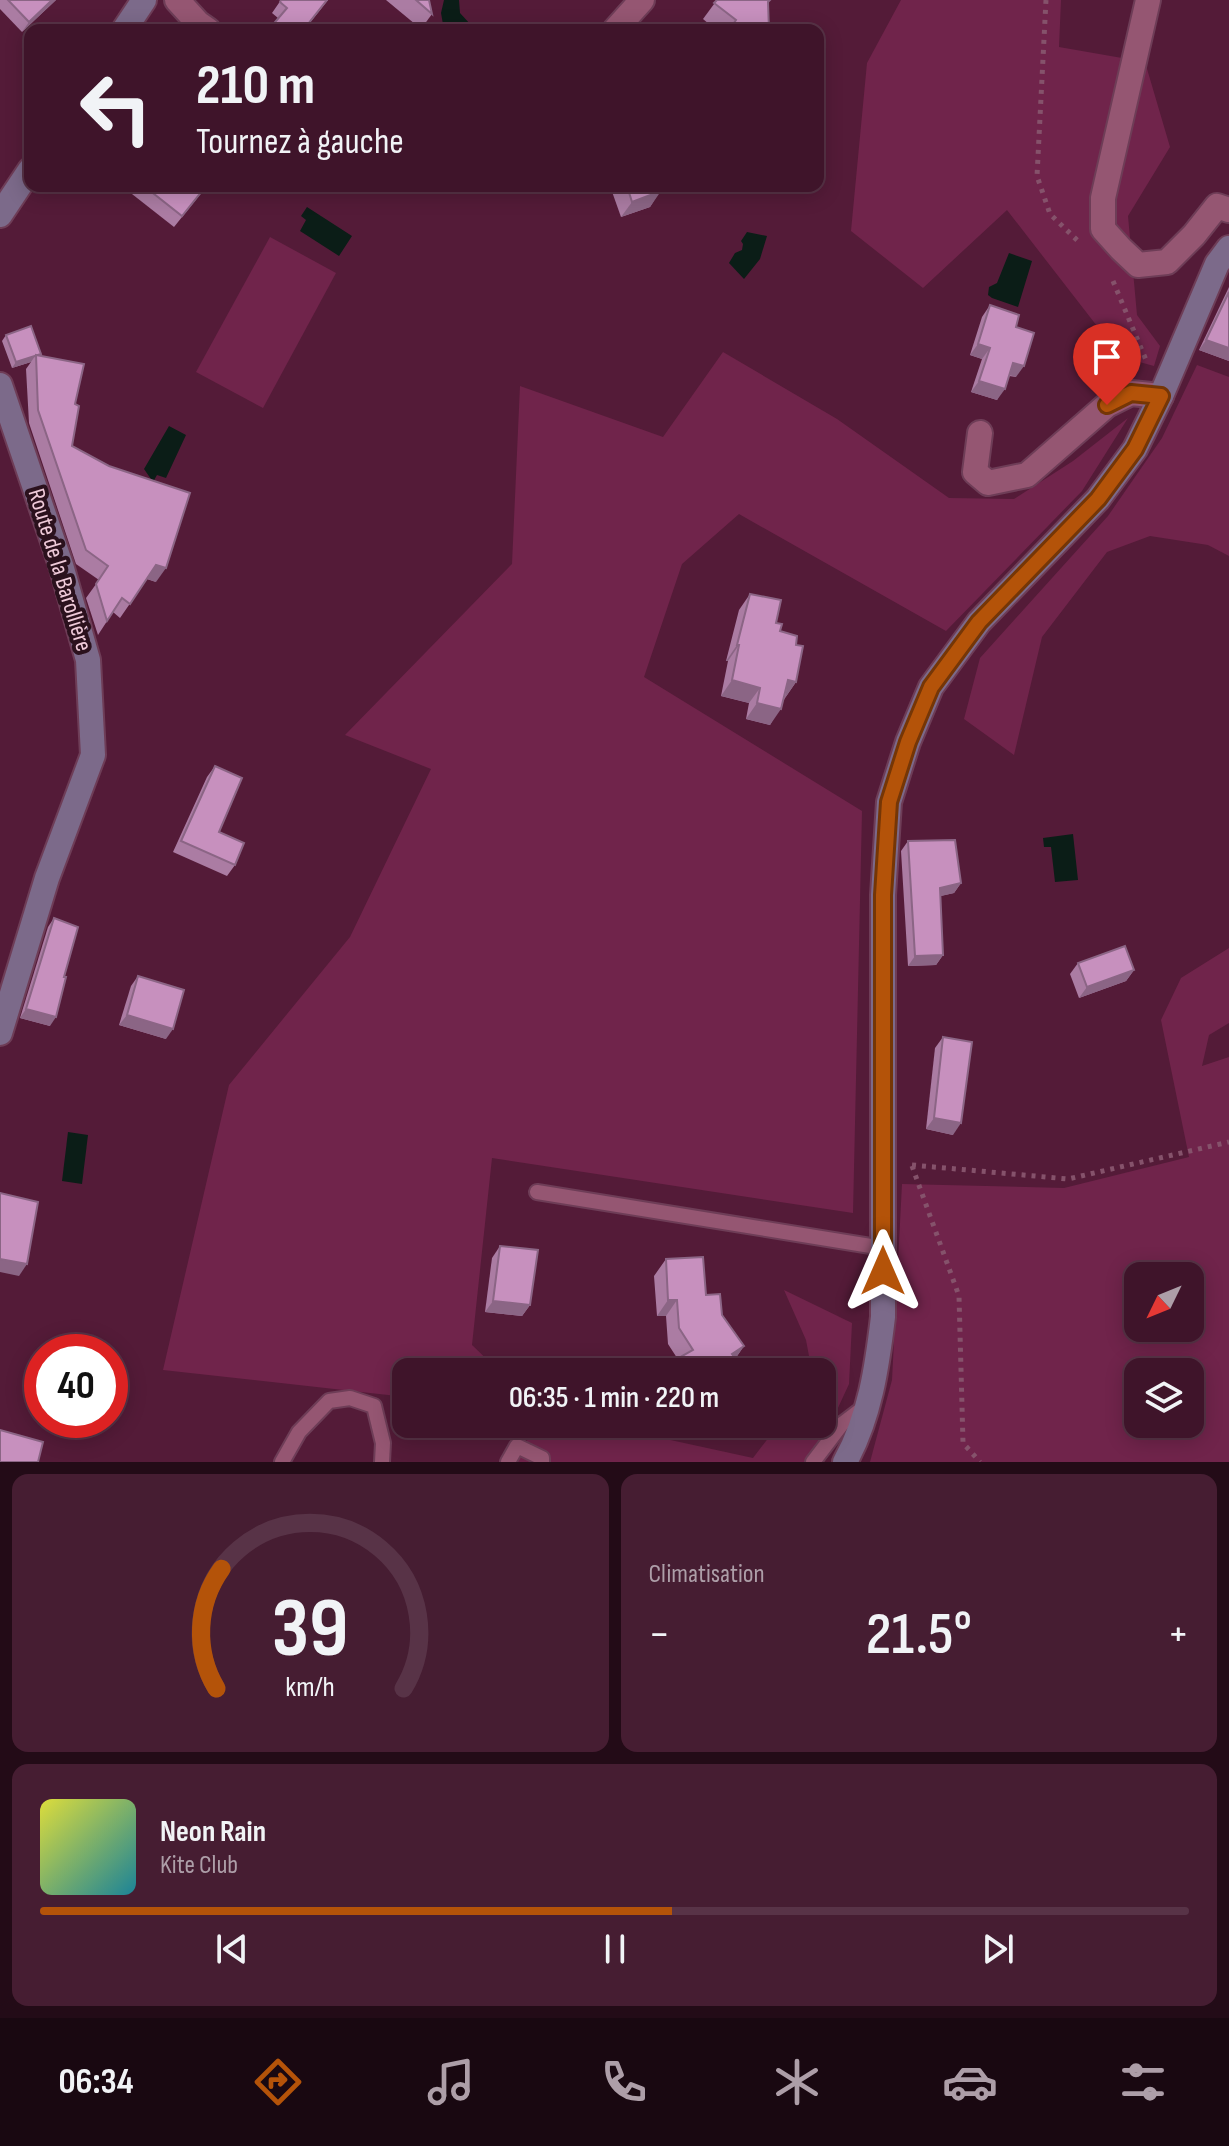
<!DOCTYPE html>
<html lang="fr">
<head>
<meta charset="utf-8">
<style>
  body { margin:0; font-family:"Sofia Sans Condensed",sans-serif; background:#461d32; color:#f1f3f6; height:100vh; display:flex; flex-direction:column; font-size:30px; white-space:nowrap }
  * { box-sizing:border-box; margin:0 }
  p { font-size:26px; color:#ad9ea8 }
  .icon { flex:none; width:44px; height:44px; fill:none; stroke:currentColor; stroke-width:2; stroke-linecap:round; stroke-linejoin:round }
  .map { position:relative; height:1462px; overflow:hidden }
  .sheet { display:flex; flex-direction:column; gap:12px; padding:12px; background:#230b17; flex:1 }
  .sheet>* { flex:none }
  .hud { position:absolute; left:24px; top:24px; width:800px; height:168px; border-radius:16px; box-shadow:0 4px 20px #0003,0 0 0 2px #583347; background:#3f142a; color:#f1f3f6; overflow:hidden }
  .needle { width:52px; rotate:227deg }
  .fabs { position:absolute; left:1124px; top:1262px; display:grid; gap:16px }
  .fabs a { display:grid; place-items:center; width:80px; height:80px; border-radius:16px; background:#3f142a; box-shadow:0 4px 20px #0003,0 0 0 2px #583347; font-size:40px }
  .speed { position:absolute; left:24px; top:1334px; display:flex; gap:16px; font-size:40px; font-weight:700; text-align:center }
  .speed>* { display:grid; place-content:center; width:104px; height:104px; border-radius:50%; background:#3f142a; box-shadow:0 4px 20px #0003,0 0 0 2px #583347; line-height:1 }
  .speed .limit { border:12px solid #d22; background:#fff; color:#111 }
  .pin { position:absolute; display:grid; place-items:center; width:68px; height:68px; color:#fff; margin:-82px -34px; border-radius:50% 50% 50% 0; rotate:-45deg; box-shadow:0 0 8px #0007 }
  .pin .icon { rotate:45deg }
  .me { position:absolute; width:88px; margin:-44px; rotate:0deg; stroke-linejoin:round; filter:drop-shadow(0 0 6px #0008) }
  .turn { display:flex; align-items:center; gap:28px; height:168px; padding:0 40px; font-size:36px }
  .turn .icon { width:104px; height:104px; stroke-width:2.5 }
  .turn b { display:block; font-size:56px; line-height:68px }
  .big { font-size:60px; font-weight:600; line-height:1.1 }
  .sheet .widget { flex:1; display:flex; flex-direction:column; justify-content:center; gap:12px; min-width:0; padding:0 28px; border-radius:16px; background:#461d32 }
  .sheet .dial { align-items:center; gap:0 }
  .dial svg { height:208px; overflow:visible; fill:none; stroke:#583347; stroke-width:7; stroke-linecap:round; text-anchor:middle }
  .dial text { fill:#f1f3f6; stroke:none }
  .song { display:flex; align-items:center; gap:24px }
  .cover { width:96px; height:96px; border-radius:12px; background:linear-gradient(135deg,hsl(60 70% 55%),hsl(190 70% 35%)) }
  .played { height:8px; border-radius:4px; background:linear-gradient(90deg,#b45309 55%,#583347 55%) }
  .keys { display:flex; justify-content:space-around; direction:ltr }
  .heat { display:flex; justify-content:space-between; align-items:center; font-size:44px; direction:ltr }
  .sheet .tiles { flex:1; display:grid; gap:12px; grid-template-columns:1fr 1fr }
  .widget:last-child { grid-column:span 2 }
  .trip { position:absolute; left:392px; top:1358px; width:444px; height:80px; border-radius:16px; background:#3f142a; box-shadow:0 4px 20px #0003,0 0 0 2px #583347; font-weight:600; line-height:80px; text-align:center }
  .menu { display:flex; height:128px; justify-content:space-around; align-items:center; background:#190811; color:#ad9ea8 }
  .menu .icon { width:56px; height:56px }
  .menu .selected { color:#b45309 }
  .menu b { font-size:36px; color:#f1f3f6 }
  .map>svg:first-child { display:block }
  .green { fill:#70244b; fill-rule:evenodd }
  .water { fill:#0b1d17 }
  .lines { fill:none; stroke-linecap:round; stroke-linejoin:round }
  .lane-casing { stroke:#6e3d57; stroke-width:18 }
  .street-casing { stroke:#6e3d57; stroke-width:28 }
  .secondary-casing { stroke:#6e3d57; stroke-width:28 }
  .path { stroke:#85526b; stroke-width:5; stroke-dasharray:4 6; stroke-linecap:butt }
  .lane { stroke:#955672; stroke-width:14 }
  .street { stroke:#955672; stroke-width:24 }
  .secondary { stroke:#7c6a8a; stroke-width:24 }
  .wall { fill:#ab7ca3 }
  .shaded-wall { fill:#8b6585 }
  .building { fill:#c790be; stroke:#8b6585; stroke-width:2 }
  .route-casing { stroke:#753606; stroke-width:20 }
  .route { stroke:#b45309; stroke-width:14 }
  .labels { text-anchor:middle; dominant-baseline:central; stroke-width:8; stroke-linejoin:round; paint-order:stroke }
  .street-label { font-size:24px; fill:#efcad9; stroke:#2b111d }
</style>
</head>
<body>
<div class="map">
<svg width="1229" height="1462" viewBox="0 0 1229 1462">
  <rect width="100%" height="100%" fill="#541b38"/>
  <g class="green">
    <polygon points="901,0 1061,0 1059,47 1145,62 1170,147 1128,216 1137,315 1160,346 1154,366 1121,357 1007,210 923,288 851,231 867,63"/>
    <polygon points="270,237 336,273 263,408 196,372"/>
    <polygon points="723,352 837,419 949,498 1014,499 1073,461 1128,418 1082,491 946,631 739,514 682,564 644,677 862,811 853,1213 492,1158 472,1345 500,1372 406,1372 406,1397 163,1370 229,1085 350,937 431,769 345,735 512,564 520,386 663,437"/>
    <polygon points="1197,365 1229,377 1229,556 1208,545 1150,536 1107,552 1042,637 1014,755 964,719 980,658 1108,516 1162,438"/>
    <path d="M1229 948V1023L1209 1035 1202 1066 1229 1057V1462H870L892 1380 902 1184 1064 1188 1189 1157 1161 1020 1181 978ZM1190 1276V1328H1138V1276ZM1190 1372V1424H1138V1372Z"/>
    <polygon points="784,1290 852,1323 849,1384 813,1462 514,1462 528,1439 497,1424 597,1424 753,1458 779,1424 822,1424 822,1372 812,1372 806,1340"/>
  </g>
  <g class="water">
    <polygon points="444,0 459,0 460,13 471,25 471,30 444,30 441,13"/>
    <polygon points="307,207 352,236 339,256 300,231 306,220 301,216"/>
    <polygon points="747,232 767,236 760,259 744,279 729,263 735,253 742,250 743,244 741,241"/>
    <polygon points="1009,253 1032,261 1018,307 992,298 988,295 989,287 997,283"/>
    <polygon points="169,426 186,435 166,478 157,475 153,482 144,469"/>
    <polygon points="1073,834 1078,880 1055,882 1051,847 1044,847 1043,838"/>
    <polygon points="68,1132 88,1135 82,1184 62,1181"/>
  </g>
  <g class="lines">
    <defs>
      <g id="lane">
        <polyline points="537,1192 883,1248"/>
        <polyline points="282,1462 299,1432 329,1401 350,1398 374,1406 383,1443 382,1462"/>
        <polyline points="508,1462 517,1446 542,1458 542,1462"/>
        <polyline points="813,1462 842,1424 867,1405"/>
      </g>
      <g id="street">
        <polyline points="177,0 198,23 208,30"/>
        <polyline points="1148,0 1103,198 1103,229 1121,249 1138,265 1167,262 1194,235 1217,206 1229,210"/>
        <polyline points="615,30 642,0"/>
        <polyline points="980,433 975,472 988,483 1027,475 1107,405 1131,393 1161,396"/>
      </g>
      <g id="secondary">
        <polyline points="124,30 144,0"/>
        <polyline points="0,215 30,170"/>
        <polyline points="0,385 61,565 88,660 93,755 47,878 0,1033"/>
        <path d="M845 1462C870 1417 877 1367 883 1317V895L889 802 908 742 931 687 979 622 1098 499 1135 449 1161 396 1217 264 1229 248"/>
      </g>
    </defs>
    <use href="#lane" class="lane-casing"/>
    <use href="#street" class="street-casing"/>
    <use href="#secondary" class="secondary-casing"/>
    <g class="path">
      <polyline points="1046,0 1037,176 1050,214 1078,241"/>
      <polyline points="1113,281 1146,360"/>
      <polyline points="912,1165 1068,1179 1229,1142"/>
      <polyline points="912,1166 959,1296 963,1443 980,1462"/>
    </g>
    <use href="#lane" class="lane"/>
    <use href="#street" class="street"/>
    <use href="#secondary" class="secondary"/>
  </g>
  <g class="wall">
    <polygon points="0,0 56,0 22,32 0,9"/>
    <polygon points="281,0 328,0 309,24 316,30 268,30 278,18 272,13"/>
    <polygon points="386,0 429,0 432,14 421,29"/>
    <polygon points="717,0 768,4 769,30 716,30 703,19"/>
    <polygon points="137,186 207,186 174,227 132,194"/>
    <polygon points="610,186 663,186 650,207 621,217"/>
    <polygon points="1229,287 1229,361 1199,350"/>
    <polygon points="990,305 1016,327 1016,377 1009,376 997,400 971,392 982,359 970,355 982,317"/>
    <polygon points="6,335 41,354 39,356 75,404 72,446 156,582 147,579 120,618 113,612 98,635 86,598 99,580 76,564 29,423 26,369 31,362 12,368 2,341"/>
    <polygon points="750,594 776,623 780,631 796,645 796,682 785,698 770,725 746,719 749,703 721,696 728,661 726,661 739,610"/>
    <polygon points="215,766 219,832 235,865 227,876 173,852 207,777"/>
    <polygon points="908,841 961,883 954,893 940,896 943,955 936,965 908,966 901,851"/>
    <polygon points="54,918 50,1026 20,1018 48,927"/>
    <polygon points="1078,963 1134,970 1126,981 1079,998 1070,974"/>
    <polygon points="138,976 166,1039 119,1025 131,986"/>
    <polygon points="943,1037 953,1135 926,1129 935,1048"/>
    <polygon points="500,1246 530,1305 522,1316 485,1312 492,1258"/>
    <polygon points="666,1259 706,1295 744,1346 735,1359 745,1372 671,1372 679,1361 668,1344 666,1316 657,1316 654,1276"/>
  </g>
  <g class="shaded-wall">
    <polygon points="52,0 56,0 22,32 29,22"/>
    <polygon points="661,191 650,207 621,217 632,202"/>
    <polygon points="1206,340 1229,348 1229,361 1199,350"/>
    <polygon points="978,344 990,348 982,359 970,355"/>
    <polygon points="35,356 31,362 12,368 16,362"/>
    <polygon points="1013,363 1024,366 1016,377 1006,374"/>
    <polygon points="979,381 1005,389 997,400 971,392"/>
    <polygon points="156,565 166,568 156,582 147,579"/>
    <polygon points="737,645 739,645 728,661 726,661"/>
    <polygon points="732,680 760,688 749,703 721,696"/>
    <polygon points="788,680 796,682 785,698"/>
    <polygon points="757,703 781,709 770,725 746,719"/>
    <polygon points="961,883 954,893 933,898 940,888"/>
    <polygon points="943,955 936,965 908,966 915,956"/>
    <polygon points="1134,970 1126,981 1079,998 1087,987"/>
    <polygon points="26,1009 56,1017 50,1026 20,1018"/>
    <polygon points="127,1015 173,1029 166,1039 119,1025"/>
    <polygon points="934,1118 961,1123 953,1135 926,1129"/>
    <polygon points="0,1259 27,1264 19,1276 0,1272"/>
    <polygon points="668,1300 677,1300 666,1316 657,1316"/>
    <polygon points="493,1301 530,1305 522,1316 485,1312"/>
    <polygon points="744,1346 733,1362 732,1354"/>
  </g>
  <g class="building">
    <polygon points="8,0 52,0 29,22"/>
    <polygon points="281,0 327,0 308,24 316,30 273,30 270,28 287,8 280,2"/>
    <polygon points="416,0 429,0 432,14"/>
    <polygon points="717,0 770,0 768,2 769,30 729,30 736,20 714,3"/>
    <polygon points="144,186 206,186 182,216"/>
    <polygon points="627,186 663,186 661,191 632,202"/>
    <polygon points="1229,292 1229,348 1206,340"/>
    <polygon points="990,305 1019,315 1016,327 1034,333 1024,366 1013,363 1005,389 979,381 990,348 978,344"/>
    <polygon points="31,326 41,354 16,362 6,335"/>
    <polygon points="36,355 84,364 75,404 79,406 72,446 109,466 190,493 166,568 156,565 130,604 122,598 107,621 96,584 108,566 86,550 38,410"/>
    <polygon points="750,594 781,600 776,623 782,624 780,631 797,636 796,645 803,646 796,682 788,680 781,709 757,703 760,688 732,680 739,645 737,645"/>
    <polygon points="215,766 242,778 219,832 244,843 235,865 181,841"/>
    <polygon points="955,840 961,883 940,888 943,955 915,956 908,841"/>
    <polygon points="54,918 78,927 64,977 66,977 56,1017 26,1009"/>
    <polygon points="1125,946 1134,970 1087,987 1078,963"/>
    <polygon points="138,976 184,990 173,1029 127,1015"/>
    <polygon points="943,1037 972,1042 961,1123 934,1118"/>
    <polygon points="0,1193 38,1202 27,1264 0,1259"/>
    <polygon points="500,1246 538,1250 530,1305 493,1301"/>
    <polygon points="703,1257 706,1295 720,1294 722,1315 744,1346 732,1354 745,1372 693,1372 682,1356 693,1350 679,1328 677,1300 668,1300 666,1259"/>
    <polygon points="0,1430 43,1442 38,1462 0,1462"/>
  </g>
  <g class="lines">
    <defs>
      <polyline id="route" points="883,1271 883,895 889,802 908,742 931,687 979,622 1098,499 1135,449 1161,396 1131,393 1107,405"/>
    </defs>
    <use href="#route" class="route-casing"/>
    <use href="#route" class="route"/>
  </g>
  <g class="labels">
    <g class="street-label">
      <text transform="translate(60 570) rotate(73)">Route de la Barollière</text>
    </g>
  </g>
</svg>
<div class="fabs">
<a><svg class="needle" viewBox="-14 -14 28 28"><path d="M0-13l5 13h-10z" fill="#e53935"/><path d="M0 13l5-13h-10z" fill="#ad9ea8"/></svg></a>
<a><svg class="icon" aria-label="layers" viewBox="0 0 24 24"><path d="M12 4l9 5-9 5-9-5zM3 14l9 5 9-5"/></svg></a>
</div>
<div class="speed"><div class="limit">40</div></div>
<div class="pin" style="left:1107px;top:405px;background:#d93025"><svg class="icon" aria-label="arrive" viewBox="0 0 24 24"><path d="M6 21V4h12l-3 4 3 4H6"/></svg></div>
<svg class="me" style="left:883px;top:1271px" viewBox="-20 -20 40 40"><path d="M0-17L14 15 0 8-14 15z" fill="#b45309" stroke="#fff" stroke-width="4"/></svg>
<div class="trip">06:35 · 1 min · 220 m</div>
<div class="hud">
<div class="turn"><svg class="icon" aria-label="left" viewBox="0 0 24 24"><path d="M17 20v-9H6M10 6l-5 5 5 5"/></svg><div><b>210 m</b>Tournez à gauche</div></div>
</div>
</div>
<section class="sheet">
<div class="tiles">
<div class="widget dial"><svg viewBox="0 0 100 80">
<path d="M14 69A42 42 0 1 1 86 69"/>
<path d="M14 69A42 42 0 0 1 16 23" stroke="#b45309"/>
<text x="50" y="56" font-size="32" font-weight="700">39</text>
<text x="50" y="72" font-size="11">km/h</text>
</svg></div>
<div class="widget"><p>Climatisation</p>
<div class="heat"><a>−</a><b class="big">21.5°</b><a>+</a></div>
</div>
<div class="widget">
<div class="song"><i class="cover"></i><div><b>Neon Rain</b><p>Kite Club</p></div></div>
<div class="played"></div>
<div class="keys"><svg class="icon" aria-label="previous" viewBox="0 0 24 24"><path d="M18 5L8 12l10 7zM5 5v14"/></svg><svg class="icon" aria-label="pause" viewBox="0 0 24 24"><path d="M8 5v14M16 5v14"/></svg><svg class="icon" aria-label="next" viewBox="0 0 24 24"><path d="M6 5l10 7-10 7zM19 5v14"/></svg></div>
</div>
</div>
</section>
<nav class="menu">
<b>06:34</b>
<svg class="icon selected" aria-label="directions" viewBox="0 0 24 24"><path d="M12 3l9 9-9 9-9-9zM9 14v-3h6M13 9l2 2-2 2"/></svg>
<svg class="icon" aria-label="music" viewBox="0 0 24 24"><path d="M9 18V5l10-2v13"/><circle cx="6" cy="18" r="3"/><circle cx="16" cy="16" r="3"/></svg>
<svg class="icon" aria-label="phone" viewBox="0 0 24 24"><path d="M5 4h4l2 5-3 2q2 4 5 5l2-3 5 2v4C11 20 4 13 5 4z"/></svg>
<svg class="icon" aria-label="climate" viewBox="0 0 24 24"><path d="M12 3v18M4 7l16 10M4 17L20 7"/></svg>
<svg class="icon" aria-label="car" viewBox="0 0 24 24"><path d="M5 17H2v-5l4-1 3-4h7l3 4 3 1v5h-3M9 17h6M6 11h13"/><circle cx="7" cy="17" r="2"/><circle cx="17" cy="17" r="2"/></svg>
<svg class="icon" aria-label="filters" viewBox="0 0 24 24"><path d="M4 7h16M4 17h16"/><circle cx="9" cy="7" r="2"/><circle cx="15" cy="17" r="2"/></svg>
</nav>
</body>
</html>
